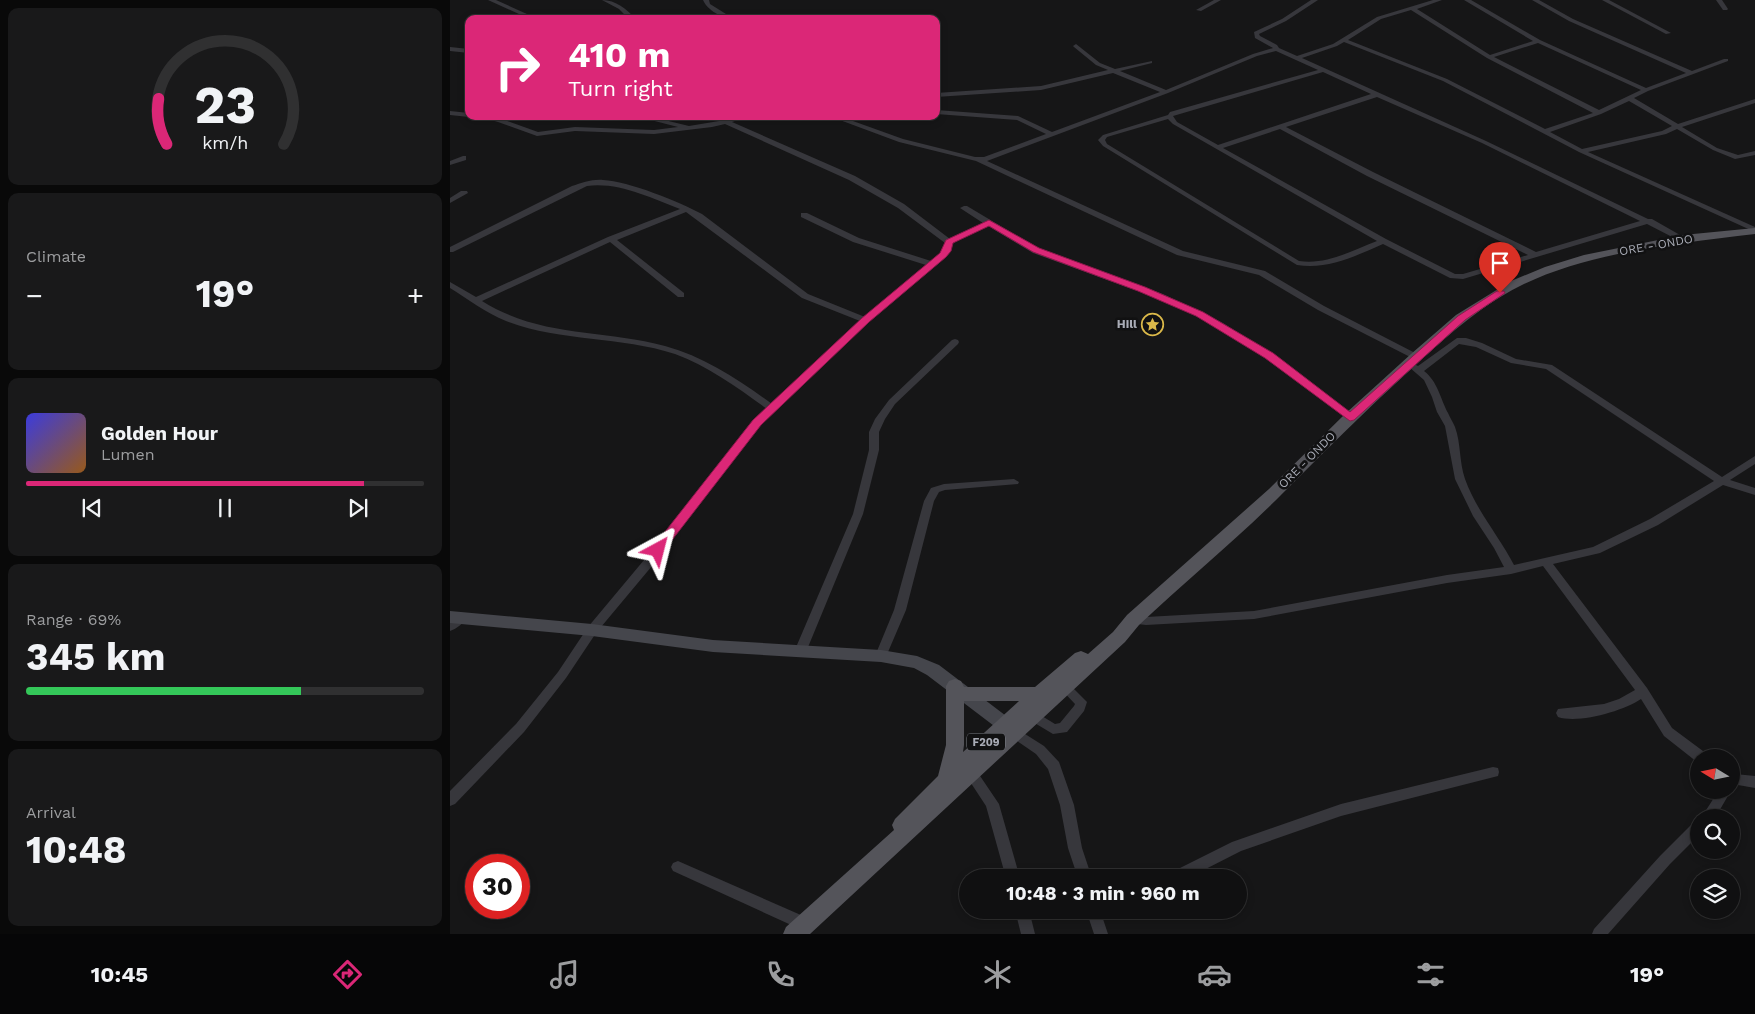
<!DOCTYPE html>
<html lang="en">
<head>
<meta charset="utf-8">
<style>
  body { margin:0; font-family:"Work Sans",sans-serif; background:#19191a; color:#f1f3f6; height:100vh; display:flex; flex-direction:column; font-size:19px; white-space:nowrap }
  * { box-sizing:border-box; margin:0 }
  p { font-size:16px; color:#9c9d9f }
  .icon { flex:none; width:28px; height:28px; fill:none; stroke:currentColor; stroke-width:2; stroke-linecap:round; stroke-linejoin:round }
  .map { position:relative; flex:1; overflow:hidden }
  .details { display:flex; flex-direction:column; gap:8px; padding:8px; background:#090909; width:450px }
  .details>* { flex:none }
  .hud { position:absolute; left:15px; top:15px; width:475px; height:105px; border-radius:10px; box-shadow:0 2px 8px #0003,0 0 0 1px #303031; background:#db2777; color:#fff; overflow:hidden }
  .needle { width:32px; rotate:280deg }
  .fabs { position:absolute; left:1240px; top:749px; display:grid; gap:10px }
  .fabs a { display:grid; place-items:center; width:50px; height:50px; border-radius:50%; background:#101011; box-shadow:0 2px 8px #0003,0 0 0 1px #303031; font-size:25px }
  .speed { position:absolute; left:15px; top:854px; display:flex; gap:10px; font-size:25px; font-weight:700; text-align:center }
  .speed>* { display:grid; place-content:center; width:65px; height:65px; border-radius:50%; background:#101011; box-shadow:0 2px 8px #0003,0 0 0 1px #303031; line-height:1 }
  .speed .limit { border:8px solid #d22; background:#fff; color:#111 }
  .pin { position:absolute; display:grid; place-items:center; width:42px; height:42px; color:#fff; margin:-51px -21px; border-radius:50% 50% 50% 0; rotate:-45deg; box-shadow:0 0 5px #0007 }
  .pin .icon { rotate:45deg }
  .me { position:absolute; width:55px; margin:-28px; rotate:38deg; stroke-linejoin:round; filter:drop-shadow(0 0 4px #0008) }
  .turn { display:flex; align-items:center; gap:18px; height:105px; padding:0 20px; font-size:22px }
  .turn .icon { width:65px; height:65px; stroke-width:2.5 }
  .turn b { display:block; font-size:35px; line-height:42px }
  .big { font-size:38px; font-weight:700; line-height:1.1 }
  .details .widget { flex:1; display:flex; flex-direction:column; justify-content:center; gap:8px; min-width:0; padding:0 18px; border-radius:10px; background:#19191a }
  .details .dial { align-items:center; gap:0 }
  .dial svg { height:130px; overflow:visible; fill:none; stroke:#303031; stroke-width:7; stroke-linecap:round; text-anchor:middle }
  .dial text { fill:#f1f3f6; stroke:none }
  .song { display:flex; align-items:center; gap:15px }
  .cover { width:60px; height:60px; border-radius:8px; background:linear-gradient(135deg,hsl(240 70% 55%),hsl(30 70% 35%)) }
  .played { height:5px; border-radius:2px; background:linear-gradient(90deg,#db2777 85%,#303031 85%) }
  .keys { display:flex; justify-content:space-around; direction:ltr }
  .heat { display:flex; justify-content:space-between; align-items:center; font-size:28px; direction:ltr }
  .charge { height:8px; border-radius:4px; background:linear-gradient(90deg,#34c759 69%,#303031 0) }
  .trip { position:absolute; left:509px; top:869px; width:288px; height:50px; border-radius:25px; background:#101011; box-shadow:0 2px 8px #0003,0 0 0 1px #303031; font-weight:700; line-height:50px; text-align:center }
  .tab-bar { display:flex; height:80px; justify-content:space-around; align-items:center; background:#060607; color:#9c9d9f }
  .tab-bar .icon { width:35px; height:35px }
  .tab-bar .active { color:#db2777 }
  .tab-bar b { font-size:22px; color:#f1f3f6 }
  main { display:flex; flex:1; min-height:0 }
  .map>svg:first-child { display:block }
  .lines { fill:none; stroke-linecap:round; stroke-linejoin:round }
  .street { fill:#37373c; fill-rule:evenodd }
  .secondary { fill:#45464c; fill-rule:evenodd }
  .primary { fill:#54545a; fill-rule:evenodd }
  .route { fill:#db2777; stroke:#8e194d }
  .labels { text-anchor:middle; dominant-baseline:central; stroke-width:5; stroke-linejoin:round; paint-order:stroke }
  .shield { fill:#111112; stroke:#7b7e85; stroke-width:1 }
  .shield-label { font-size:11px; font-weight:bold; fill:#a9acb6 }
  .street-label { font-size:12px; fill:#a9acb6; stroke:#111112 }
  .poi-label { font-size:12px; font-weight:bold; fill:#a9acb6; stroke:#111112; text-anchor:end }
</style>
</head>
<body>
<main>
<section class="details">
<div class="widget dial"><svg viewBox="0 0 100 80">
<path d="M14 69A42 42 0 1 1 86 69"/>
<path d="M14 69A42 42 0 0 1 9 41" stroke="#db2777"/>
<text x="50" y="56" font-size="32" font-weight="700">23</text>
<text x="50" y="72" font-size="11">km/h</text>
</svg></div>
<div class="widget"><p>Climate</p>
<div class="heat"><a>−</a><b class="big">19°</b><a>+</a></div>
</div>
<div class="widget">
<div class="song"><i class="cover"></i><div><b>Golden Hour</b><p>Lumen</p></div></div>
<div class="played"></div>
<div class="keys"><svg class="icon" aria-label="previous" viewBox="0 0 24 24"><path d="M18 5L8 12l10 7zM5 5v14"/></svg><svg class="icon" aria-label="pause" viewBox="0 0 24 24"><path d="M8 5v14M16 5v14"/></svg><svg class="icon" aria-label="next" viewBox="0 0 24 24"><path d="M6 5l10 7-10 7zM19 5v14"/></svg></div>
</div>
<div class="widget"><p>Range · 69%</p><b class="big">345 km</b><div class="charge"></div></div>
<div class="widget"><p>Arrival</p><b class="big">10:48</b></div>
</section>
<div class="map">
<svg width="1305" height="934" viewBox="0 0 1305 934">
  <rect width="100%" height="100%" fill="#161617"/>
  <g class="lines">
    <g class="street">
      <polygon points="38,0 46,0 88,19 80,19"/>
      <path d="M152 0C166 0 176 9 186 19H179L169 9Z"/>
      <path d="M253 0H259L260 4 284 19C273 19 257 10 253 0Z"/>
      <polygon points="764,0 771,0 751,11 746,10"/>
      <path d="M861 0H868L836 21 809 34 810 36 827 45 829 48 847 56 883 44 927 17 983 0H992L967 9 1040 55 1083 41 1014 0H1021L1090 40 1196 88 1236 73 1119 21 1082 0H1089L1123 19 1242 71 1274 59H1278V61L1198 91 1184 98 1228 124 1305 99V103L1232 127 1267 148 1288 155 1305 151V155L1285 159 1263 150 1227 129 1216 134 1138 152 1305 227V232L1129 152 993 81 894 42 887 46 852 58 1036 141 1198 219H1202L1237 239 1236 241H1230L1197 224 1013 279 1000 278 933 244C905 256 878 270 847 265L653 146 648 140 653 135 718 115 720 112 868 70 826 51 807 56 718 93 537 161 733 251 815 271 874 306 969 355 970 357 969 359 966 360 868 310 809 275 727 255 526 161 449 142 379 116H389L453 139 525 157H534L596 134 567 120 486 114V110L568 116 602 132 710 92 663 73 591 90 486 97V93L591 86 658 70 646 65 624 47 623 46 626 44 650 63 665 69 702 61V63L670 71 716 90 803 54 823 48 805 38 804 32 832 19ZM961 10 1037 58 1143 113 1095 129 997 79 898 40 931 19ZM1088 43 1191 90 1149 110 1044 57ZM873 72 921 94 768 145 727 122 723 116ZM927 97 1032 143 1190 221 1086 252 923 172 836 127ZM1179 101 1222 126 1212 131 1132 149 1100 132 1151 114ZM718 119 723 124 927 241C901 251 877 265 849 261L657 144 655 140 657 137ZM830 129 917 176 1078 255 1013 274H1005L936 239 773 148Z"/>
      <polygon points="1152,0 1159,0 1221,33 1216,34"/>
      <polygon points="1266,0 1272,0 1278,9 1277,10 1273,10"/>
      <polygon points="0,47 19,49 19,53 0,51"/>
      <polygon points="0,111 19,113 19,116 21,116 19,117 0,115"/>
      <path d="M27 116H41L52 119 88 132 125 127 204 130 228 127 185 116H198L239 126 269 121 261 116C267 116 273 119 278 119 284 119 291 116 299 116L282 122 405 176 454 204 500 239 533 223 510 208 514 206H517L589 249 713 294 773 323 830 360 905 417 903 419H897L824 364 767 326 707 298 583 253 538 226 503 243 501 251 496 257 419 322 310 425 202 566 146 633 116 678 74 732 5 804 0 806V791L66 724 108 672 138 627 194 560 304 421 317 409C288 388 258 366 225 354 170 336 110 342 56 321 36 313 18 299 0 288V282L26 297 158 237 230 209C200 198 170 182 137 186L3 252H0V247L122 186C132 183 142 179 153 180 178 181 230 202 252 214L358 294 415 317 476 265 403 242 351 217V213H357L409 238 481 261 493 250 495 243 448 208 399 180 275 124 262 127 204 134 125 131 87 136 48 122ZM236 212 352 298 410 321 322 404C289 380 255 357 215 346 151 329 91 338 32 301L160 242 228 297H234V293L167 240Z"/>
      <polygon points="13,156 16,156 16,160 0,165 0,161"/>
      <polygon points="11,191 17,191 18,193 0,203 0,198"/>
      <path d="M1007 338H1016L1032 343 1066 359 1102 365 1272 477 1305 456V464L1280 480 1305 488V495L1273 485 1208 525 1150 553 1103 564 1197 688 1222 728 1257 754 1258 758H1249V762H1247L1214 736 1191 699C1173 711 1129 724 1108 717L1106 713 1108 709 1154 704 1169 699 1185 690 1093 566 1061 574 997 583 804 619 696 625 679 623 677 620 679 617H696L804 611 997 575 1054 567 1044 548 1023 516 1005 479 995 426 987 412 982 397 974 380 959 367 964 364 968 366ZM1009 344 1026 347 1061 363 1096 369 1264 481 1200 519 1143 547 1064 565C1049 536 1026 510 1015 479 1009 462 1011 443 1005 427 1003 422 1000 418 998 413 990 398 988 382 974 371Z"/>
      <polygon points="505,339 508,340 509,342 508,344 445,404 435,419 429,432 429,450 413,514 356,652 354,655 350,657 346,655 344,652 403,514 419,450 419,432 425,419 439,400 502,340"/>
      <polygon points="564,479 569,482 568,484 495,490 489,492 484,501 456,610 435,659 431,661 427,659 425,656 444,610 474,501 481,488 494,484"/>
      <path d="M10 614 14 615 16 618C13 624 6 629 0 631V620Z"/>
      <polygon points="614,681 618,683 637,702 634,711 617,732 603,734 578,719 576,715 578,711 582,710 605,724 610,723 624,706 625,704 608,686 610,683"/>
      <polygon points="564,727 594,746 609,762 624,805 632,848 642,878 628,878 618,848 610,805 598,769 586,754 560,736 558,732 560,728"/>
      <polygon points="1043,767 1048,768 1049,772 1048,776 891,816 791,851 738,878 716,878 718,874 782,842 891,804"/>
      <polygon points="521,769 526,770 549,804 570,878 556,878 536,806 515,774 516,770"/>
      <polygon points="1285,774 1305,776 1305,788 1288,785 1282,789 1265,818 1251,818 1269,790 1281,790 1281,775"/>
      <polygon points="1249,820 1249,835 1220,864 1158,934 1142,934 1144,929 1210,856 1244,822"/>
      <polygon points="228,861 360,919 362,924 360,929 355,931 350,929 223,871 221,867 223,863"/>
      <polygon points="565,910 579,910 585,934 571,934"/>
      <polygon points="636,910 650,910 658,934 644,934"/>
    </g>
    <polygon class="secondary" points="0,611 142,624 263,640 431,650 467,656 489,665 568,725 571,730 568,735 562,737 556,735 477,675 464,668 431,662 263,652 142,636 0,623"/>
    <path class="primary" d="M1305 228V234C1230 243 1138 252 1070 286 1028 307 993 340 959 371 915 411 873 453 831 495 786 540 736 581 689 625L675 642 360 934H333L336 927 444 830 442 825 445 819 488 776 496 745V686L499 681 505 679 511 681 514 687H585L625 653 631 651 638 654 663 632 677 615 819 489 895 414 961 354 1006 315 1032 299 1061 281 1095 267 1134 255 1233 235ZM514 701H569L513 752 514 745Z"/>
  </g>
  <polygon class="route" points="539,220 589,248 695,287 753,312 823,353 900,412 1008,316 1047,291 1054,291 1055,293 1015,320 904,420 900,421 815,358 746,316 688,291 583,252 539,226 503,243 501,251 496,257 419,322 311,425 212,553 203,553 201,550 203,547 303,420 412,318 490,253 496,240"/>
  <defs>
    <symbol id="sight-ring" viewBox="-11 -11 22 22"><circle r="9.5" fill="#111112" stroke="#dbb94a" stroke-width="1.5"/><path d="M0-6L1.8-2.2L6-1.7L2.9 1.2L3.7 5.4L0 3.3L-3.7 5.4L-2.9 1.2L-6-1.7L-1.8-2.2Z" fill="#dbb94a"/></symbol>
  </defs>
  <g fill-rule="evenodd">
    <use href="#sight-ring" x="690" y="312" width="25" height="25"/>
  </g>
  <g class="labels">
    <rect class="shield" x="517" y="733.5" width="38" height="17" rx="4"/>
    <g class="shield-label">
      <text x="536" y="742">F209</text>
    </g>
    <g class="street-label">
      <text transform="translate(1206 245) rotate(-10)">ORE - ONDO</text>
      <text transform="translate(857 460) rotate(-45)">ORE - ONDO</text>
    </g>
    <g class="poi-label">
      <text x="687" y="324">Hill</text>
    </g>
  </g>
</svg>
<div class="fabs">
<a><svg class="needle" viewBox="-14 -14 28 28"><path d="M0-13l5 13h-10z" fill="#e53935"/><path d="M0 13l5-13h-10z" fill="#9c9d9f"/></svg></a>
<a><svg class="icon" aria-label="search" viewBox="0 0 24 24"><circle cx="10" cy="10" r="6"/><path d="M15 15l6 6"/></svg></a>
<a><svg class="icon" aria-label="layers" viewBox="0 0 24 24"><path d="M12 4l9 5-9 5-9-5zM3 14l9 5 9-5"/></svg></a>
</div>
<div class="speed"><div class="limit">30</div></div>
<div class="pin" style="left:1050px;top:293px;background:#d93025"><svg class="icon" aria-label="arrive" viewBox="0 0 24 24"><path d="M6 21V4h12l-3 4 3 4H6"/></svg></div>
<svg class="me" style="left:208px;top:550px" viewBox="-20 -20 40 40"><path d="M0-17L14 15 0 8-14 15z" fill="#db2777" stroke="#fff" stroke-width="4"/></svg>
<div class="trip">10:48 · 3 min · 960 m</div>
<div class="hud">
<div class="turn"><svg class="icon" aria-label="right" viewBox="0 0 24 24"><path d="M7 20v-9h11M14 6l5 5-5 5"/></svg><div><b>410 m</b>Turn right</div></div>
</div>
</div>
</main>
<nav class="tab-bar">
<b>10:45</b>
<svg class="icon active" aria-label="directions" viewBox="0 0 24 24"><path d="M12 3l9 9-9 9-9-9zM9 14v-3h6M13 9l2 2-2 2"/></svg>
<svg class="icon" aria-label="music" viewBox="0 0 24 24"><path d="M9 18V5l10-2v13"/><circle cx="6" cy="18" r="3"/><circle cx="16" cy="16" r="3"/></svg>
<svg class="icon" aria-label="phone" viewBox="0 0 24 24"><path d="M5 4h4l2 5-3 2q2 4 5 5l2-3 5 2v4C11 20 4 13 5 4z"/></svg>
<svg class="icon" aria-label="climate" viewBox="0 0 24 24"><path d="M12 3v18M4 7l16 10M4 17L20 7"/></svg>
<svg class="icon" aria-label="car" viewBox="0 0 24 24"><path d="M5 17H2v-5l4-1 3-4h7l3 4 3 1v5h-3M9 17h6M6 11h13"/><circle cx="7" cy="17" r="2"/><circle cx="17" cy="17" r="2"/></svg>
<svg class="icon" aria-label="filters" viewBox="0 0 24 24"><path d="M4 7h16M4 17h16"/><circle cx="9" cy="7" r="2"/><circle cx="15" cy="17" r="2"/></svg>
<b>19°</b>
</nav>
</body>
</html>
